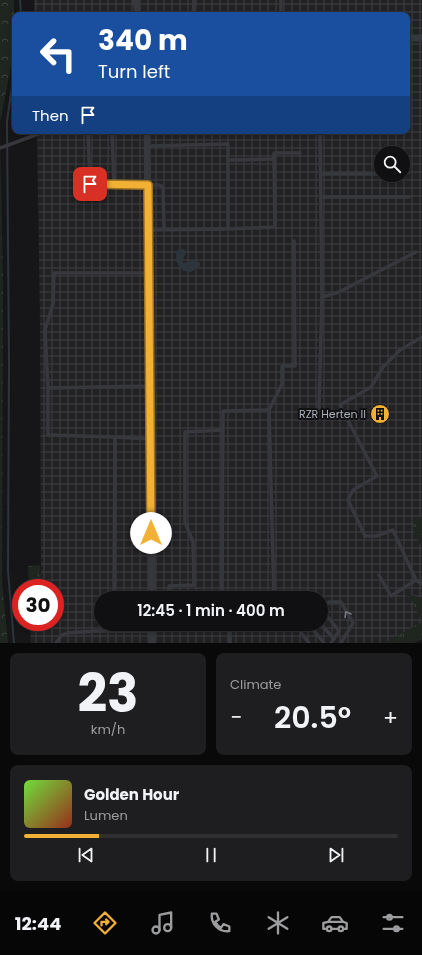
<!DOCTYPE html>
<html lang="en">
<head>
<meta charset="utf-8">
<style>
  body { margin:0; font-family:Poppins,sans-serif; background:#1e1e20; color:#f1f3f6; height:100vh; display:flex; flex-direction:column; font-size:15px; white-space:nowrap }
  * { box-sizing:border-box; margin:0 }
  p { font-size:13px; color:#9c9d9f }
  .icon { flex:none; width:22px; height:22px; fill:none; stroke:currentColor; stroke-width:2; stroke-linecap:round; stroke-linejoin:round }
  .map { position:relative; height:643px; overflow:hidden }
  .panel { display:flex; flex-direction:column; gap:10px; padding:10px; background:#09090a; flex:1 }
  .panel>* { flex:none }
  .guide { position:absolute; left:12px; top:12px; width:398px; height:122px; border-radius:8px; box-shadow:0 2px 6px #0003,0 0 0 1px #303032; background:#1a4fa0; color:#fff; overflow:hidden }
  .controls { position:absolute; left:374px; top:146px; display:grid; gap:8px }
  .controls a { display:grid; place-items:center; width:36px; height:36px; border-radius:50%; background:#101012; box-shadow:0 2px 6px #0003,0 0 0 1px #303032; font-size:20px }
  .speed { position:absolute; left:12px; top:579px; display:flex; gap:8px; font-size:20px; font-weight:700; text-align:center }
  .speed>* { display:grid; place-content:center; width:52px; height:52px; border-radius:50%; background:#101012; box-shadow:0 2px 6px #0003,0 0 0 1px #303032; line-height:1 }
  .speed .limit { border:6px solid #d22; background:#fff; color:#111 }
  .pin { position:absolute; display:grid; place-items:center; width:34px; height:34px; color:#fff; margin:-17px; border-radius:8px; box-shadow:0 2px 6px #0006 }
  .me { position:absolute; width:44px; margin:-22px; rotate:0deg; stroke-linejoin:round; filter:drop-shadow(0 0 3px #0008) }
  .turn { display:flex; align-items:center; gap:14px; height:84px; padding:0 20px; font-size:18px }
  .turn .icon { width:52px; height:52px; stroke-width:2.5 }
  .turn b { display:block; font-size:28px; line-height:34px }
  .then { display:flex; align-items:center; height:38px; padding:0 20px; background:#0003; gap:8px; font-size:15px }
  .big { font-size:30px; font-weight:600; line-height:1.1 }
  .panel .card { flex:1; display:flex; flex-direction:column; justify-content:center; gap:6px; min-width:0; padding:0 14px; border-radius:8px; background:#1e1e20 }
  .panel .dial { align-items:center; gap:0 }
  .dial b { font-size:52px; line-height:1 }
  .song { display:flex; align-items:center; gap:12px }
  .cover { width:48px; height:48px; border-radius:6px; background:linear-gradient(135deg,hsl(100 70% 55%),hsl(10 70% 35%)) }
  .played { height:4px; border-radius:2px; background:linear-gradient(90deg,#f2b134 20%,#303032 20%) }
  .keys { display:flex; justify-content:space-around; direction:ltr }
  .heat { display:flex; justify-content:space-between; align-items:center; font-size:22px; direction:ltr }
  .panel .tiles { flex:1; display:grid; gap:10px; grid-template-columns:1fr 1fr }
  .card:last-child { grid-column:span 2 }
  .trip { position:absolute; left:94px; top:591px; width:234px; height:40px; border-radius:20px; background:#101012; box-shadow:0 2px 6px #0003,0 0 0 1px #303032; font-weight:600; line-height:40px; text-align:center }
  .dock { display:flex; height:64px; justify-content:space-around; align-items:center; background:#060607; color:#9c9d9f }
  .dock .icon { width:28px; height:28px }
  .dock .on { color:#f2b134 }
  .dock b { font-size:18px; color:#f1f3f6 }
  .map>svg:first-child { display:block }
  .industrial { fill:url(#industrial-grid); fill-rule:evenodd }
  .grass { fill:url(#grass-tufts) }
  .forest { fill:url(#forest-crowns) }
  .water { fill:#2c353c }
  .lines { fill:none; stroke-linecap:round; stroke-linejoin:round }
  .stream { stroke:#2c353c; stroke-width:2 }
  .lane { stroke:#37383d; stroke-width:3.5 }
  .street { stroke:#37383d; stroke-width:7 }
  .oneway { stroke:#757881 }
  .route-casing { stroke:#9d7322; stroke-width:10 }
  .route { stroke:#f2b134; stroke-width:7 }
  .labels { text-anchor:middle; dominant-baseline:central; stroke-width:4; stroke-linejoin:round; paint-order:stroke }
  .poi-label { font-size:11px; fill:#a8adb8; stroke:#111113; text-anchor:end }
</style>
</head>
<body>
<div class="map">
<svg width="422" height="643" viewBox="0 0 422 643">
  <defs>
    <pattern id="industrial-grid" width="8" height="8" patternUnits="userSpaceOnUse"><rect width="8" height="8" fill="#222225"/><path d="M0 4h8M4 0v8" fill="none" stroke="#3f3f43"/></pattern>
    <pattern id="grass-tufts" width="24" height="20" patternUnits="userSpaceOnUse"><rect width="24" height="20" fill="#1e261f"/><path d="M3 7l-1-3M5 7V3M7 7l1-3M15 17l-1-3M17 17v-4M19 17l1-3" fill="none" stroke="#3c433d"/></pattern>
    <pattern id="forest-crowns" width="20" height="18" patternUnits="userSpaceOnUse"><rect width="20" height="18" fill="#1e261f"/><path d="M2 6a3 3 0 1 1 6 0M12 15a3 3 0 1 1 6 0" fill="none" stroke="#3c433d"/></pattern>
  </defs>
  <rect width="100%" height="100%" fill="#161618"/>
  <path class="industrial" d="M34 0H422V639L414 643H31L30 625 41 624V622H55V588H41L40 323 37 131H407V15H34ZM381 153H403V175H381ZM101 598H321V624H101Z"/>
  <g class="grass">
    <polygon points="422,516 422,544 420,545 413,529 412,525 414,521"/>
    <polygon points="40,565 41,588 29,588 28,566"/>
    <polygon points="406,594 422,598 422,622 409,596 406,596"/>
    <polygon points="422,622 422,638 413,643 384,643"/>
  </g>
  <g class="forest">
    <polygon points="0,0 14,0 14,51 0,123"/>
    <polygon points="0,135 3,284 2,581 8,643 0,643"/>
  </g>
  <path class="water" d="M184 249C188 254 182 258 183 263 192 262 191 256 200 263V266L191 272 184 271C176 265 175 259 177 250Z"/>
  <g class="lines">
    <g class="stream">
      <polyline points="20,0 21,15"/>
      <polyline points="14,643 8,571 9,364 7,121 11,93 15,76"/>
    </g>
    <g class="lane">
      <polyline points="281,0 281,15"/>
      <polyline points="193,15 194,0"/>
      <polyline points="88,131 90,184 114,184"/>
      <polyline points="112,131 114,184 159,185 162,186 163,189 164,230"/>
      <polyline points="148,146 228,144 228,160 274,159 274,153 300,153"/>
      <polyline points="0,148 46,131"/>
      <polyline points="228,160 228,229 275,227 274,159"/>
      <polyline points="321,174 381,174"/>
      <polyline points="403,174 408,173"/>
      <polyline points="321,197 409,197"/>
      <polyline points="148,230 228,229"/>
      <polyline points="322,297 339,292 416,252"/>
      <polyline points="422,337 400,350 383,367 371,387 340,405 377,476 353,490 348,500 365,536 376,536 393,530 416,580 422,584"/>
      <polyline points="48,388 45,330 53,304 54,273 148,273"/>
      <polyline points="319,408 322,297 320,131"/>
      <polyline points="115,437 48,435 48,388 150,386"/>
      <polyline points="150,439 115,437 114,592 152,594"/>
      <polyline points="379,575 391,596 416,580"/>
      <polyline points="168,598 169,586 194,585 193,542 185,522 185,432 223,430"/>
      <polyline points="222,598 223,411 269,410"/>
      <polyline points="274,598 269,410 282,384 282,366 295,366 294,241"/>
      <polyline points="321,608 329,602 341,602 353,623 341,643"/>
      <polyline points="321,608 339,631 331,643"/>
      <polyline points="230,624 230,643"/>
      <polyline points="297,624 295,625 309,643"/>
      <polyline points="308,624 324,643"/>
      <polyline points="321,624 334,639"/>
      <polyline points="56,643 62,635 67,633 95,631 152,631"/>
    </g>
    <g class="street">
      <polyline points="136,0 138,15"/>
      <polyline points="407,38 422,38"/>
      <polyline points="147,131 152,598"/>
      <polyline points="152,624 152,643"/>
    </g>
  </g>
  <defs><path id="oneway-chevron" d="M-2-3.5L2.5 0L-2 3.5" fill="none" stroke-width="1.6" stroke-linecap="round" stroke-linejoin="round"/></defs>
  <use class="oneway" href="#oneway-chevron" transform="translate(347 614) rotate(-121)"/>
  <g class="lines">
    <defs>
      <polyline id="route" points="90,184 148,185 151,533"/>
    </defs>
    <use href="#route" class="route-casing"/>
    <use href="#route" class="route"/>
  </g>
  <defs>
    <symbol id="building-disc" viewBox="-11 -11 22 22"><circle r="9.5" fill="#f2b134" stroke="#111113"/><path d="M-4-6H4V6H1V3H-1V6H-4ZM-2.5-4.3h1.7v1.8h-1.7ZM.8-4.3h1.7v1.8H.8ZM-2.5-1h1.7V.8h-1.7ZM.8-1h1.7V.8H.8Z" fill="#111"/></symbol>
  </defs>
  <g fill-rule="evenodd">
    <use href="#building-disc" x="369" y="403" width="22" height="22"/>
  </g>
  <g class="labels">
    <g class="poi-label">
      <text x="366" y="414">RZR Herten II</text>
    </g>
  </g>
</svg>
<div class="controls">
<a><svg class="icon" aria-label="search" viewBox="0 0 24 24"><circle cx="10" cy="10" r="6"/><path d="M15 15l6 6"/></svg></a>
</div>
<div class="speed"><div class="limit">30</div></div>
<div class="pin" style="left:90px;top:184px;background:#d93025"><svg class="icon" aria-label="arrive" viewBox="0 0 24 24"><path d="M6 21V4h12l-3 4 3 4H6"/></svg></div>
<svg class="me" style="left:151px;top:533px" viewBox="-20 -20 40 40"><circle r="19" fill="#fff"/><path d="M0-13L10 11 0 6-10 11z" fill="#f2b134"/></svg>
<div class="trip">12:45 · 1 min · 400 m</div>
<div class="guide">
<div class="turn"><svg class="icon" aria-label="left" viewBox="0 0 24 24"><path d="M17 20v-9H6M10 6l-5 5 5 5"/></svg><div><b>340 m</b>Turn left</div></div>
<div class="then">Then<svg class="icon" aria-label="arrive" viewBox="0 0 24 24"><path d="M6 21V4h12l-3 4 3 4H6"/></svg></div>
</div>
</div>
<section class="panel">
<div class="tiles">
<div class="card dial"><b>23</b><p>km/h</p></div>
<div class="card"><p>Climate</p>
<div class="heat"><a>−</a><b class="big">20.5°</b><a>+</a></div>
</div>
<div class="card">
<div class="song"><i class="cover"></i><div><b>Golden Hour</b><p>Lumen</p></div></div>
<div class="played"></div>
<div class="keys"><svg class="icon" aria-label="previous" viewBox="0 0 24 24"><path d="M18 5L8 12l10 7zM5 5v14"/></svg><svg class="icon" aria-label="pause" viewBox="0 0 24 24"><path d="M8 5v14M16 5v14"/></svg><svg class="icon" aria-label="next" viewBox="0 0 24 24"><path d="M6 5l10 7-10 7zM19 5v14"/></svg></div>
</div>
</div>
</section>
<nav class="dock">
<b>12:44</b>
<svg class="icon on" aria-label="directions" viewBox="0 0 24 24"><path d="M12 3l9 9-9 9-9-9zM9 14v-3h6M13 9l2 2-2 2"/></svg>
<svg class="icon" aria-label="music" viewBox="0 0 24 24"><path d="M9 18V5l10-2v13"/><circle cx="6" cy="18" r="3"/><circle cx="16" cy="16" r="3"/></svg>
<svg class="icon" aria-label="phone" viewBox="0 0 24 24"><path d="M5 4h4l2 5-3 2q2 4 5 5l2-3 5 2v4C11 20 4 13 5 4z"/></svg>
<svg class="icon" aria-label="climate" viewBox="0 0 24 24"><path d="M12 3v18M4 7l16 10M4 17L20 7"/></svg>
<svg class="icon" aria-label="car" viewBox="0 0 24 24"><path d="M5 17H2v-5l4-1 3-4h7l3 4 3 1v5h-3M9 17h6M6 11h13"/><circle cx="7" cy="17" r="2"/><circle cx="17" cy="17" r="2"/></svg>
<svg class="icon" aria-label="filters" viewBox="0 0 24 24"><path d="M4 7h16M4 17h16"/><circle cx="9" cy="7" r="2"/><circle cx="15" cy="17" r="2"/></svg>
</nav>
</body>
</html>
